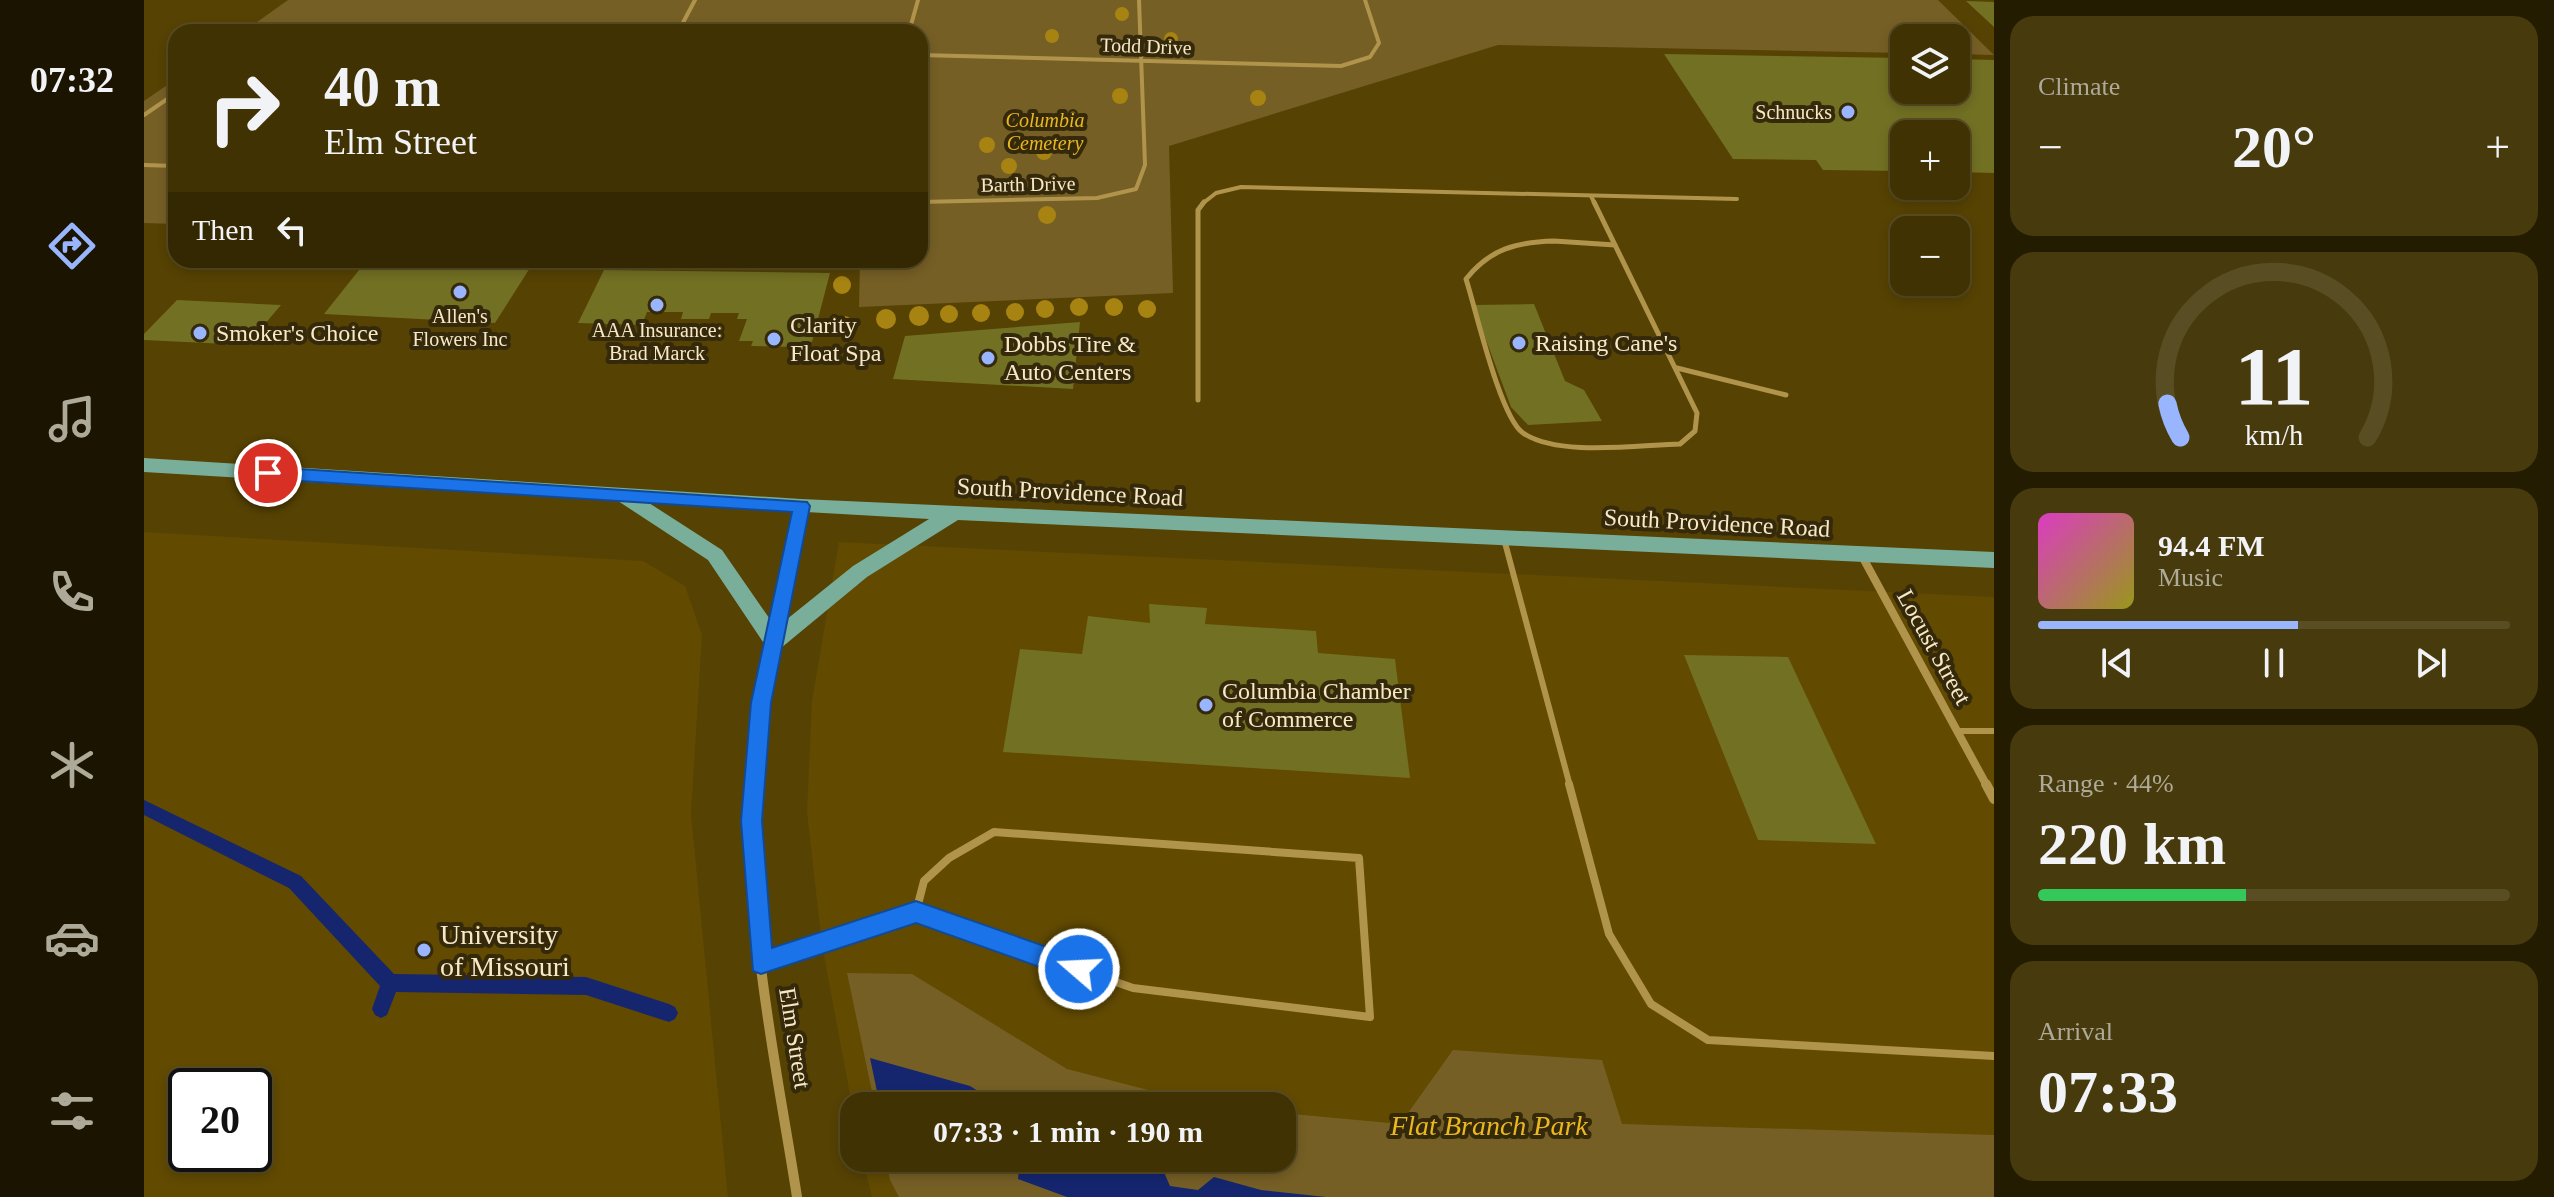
<!DOCTYPE html>
<html lang="en">
<head>
<meta charset="utf-8">
<style>
  body { margin:0; font-family:Georgia,serif; background:#473a0c; color:#f1f3f6; height:100vh; display:flex; flex-direction:column; font-size:30px; white-space:nowrap }
  * { box-sizing:border-box; margin:0 }
  p { font-size:26px; color:#aeaa99 }
  .icon { flex:none; width:44px; height:44px; fill:none; stroke:currentColor; stroke-width:2; stroke-linecap:round; stroke-linejoin:round }
  .map { position:relative; flex:1; overflow:hidden }
  .panel { display:flex; flex-direction:column; gap:16px; padding:16px; background:#231c01; width:560px }
  .panel>* { flex:none }
  .hud { position:absolute; left:24px; top:24px; width:760px; height:244px; border-radius:24px; box-shadow:0 4px 12px #0003,0 0 0 2px #594d24; background:#403202; color:#f1f3f6; overflow:hidden }
  .controls { position:absolute; left:1746px; top:24px; display:grid; gap:16px }
  .controls a { display:grid; place-items:center; width:80px; height:80px; border-radius:16px; background:#403202; box-shadow:0 4px 12px #0003,0 0 0 2px #594d24; font-size:40px }
  .speed { position:absolute; left:24px; top:1068px; display:flex; gap:16px; font-size:40px; font-weight:700; text-align:center }
  .speed>* { display:grid; place-content:center; width:104px; height:104px; border-radius:50%; background:#403202; box-shadow:0 4px 12px #0003,0 0 0 2px #594d24; line-height:1 }
  .speed .limit { border:4px solid #111; border-radius:12px; background:#fff; color:#111 }
  .pin { position:absolute; display:grid; place-items:center; width:68px; height:68px; color:#fff; margin:-34px; border:4px solid #fff; border-radius:50%; box-shadow:0 2px 8px #0007 }
  .me { position:absolute; width:88px; margin:-44px; rotate:289deg; stroke-linejoin:round; filter:drop-shadow(0 0 6px #0008) }
  .turn { display:flex; align-items:center; gap:28px; height:168px; padding:0 24px; font-size:36px }
  .turn .icon { width:104px; height:104px; stroke-width:2.5 }
  .turn b { display:block; font-size:56px; line-height:68px }
  .then { display:flex; align-items:center; height:76px; padding:0 24px; background:#0003; gap:16px; font-size:30px }
  .big { font-size:60px; font-weight:700; line-height:1.1 }
  .panel .widget { flex:1; display:flex; flex-direction:column; justify-content:center; gap:12px; min-width:0; padding:0 28px; border-radius:24px; background:#473a0c }
  .panel .dial { align-items:center; gap:0 }
  .dial svg { height:208px; overflow:visible; fill:none; stroke:#594d24; stroke-width:7; stroke-linecap:round; text-anchor:middle }
  .dial text { fill:#f1f3f6; stroke:none }
  .song { display:flex; align-items:center; gap:24px }
  .cover { width:96px; height:96px; border-radius:12px; background:linear-gradient(135deg,hsl(310 70% 55%),hsl(60 70% 35%)) }
  .played { height:8px; border-radius:4px; background:linear-gradient(90deg,#99b5fd 55%,#594d24 55%) }
  .keys { display:flex; justify-content:space-around; direction:ltr }
  .heat { display:flex; justify-content:space-between; align-items:center; font-size:44px; direction:ltr }
  .charge { height:12px; border-radius:6px; background:linear-gradient(90deg,#34c759 44%,#594d24 0) }
  .trip { position:absolute; left:696px; top:1092px; width:456px; height:80px; border-radius:24px; background:#403202; box-shadow:0 4px 12px #0003,0 0 0 2px #594d24; font-weight:700; line-height:80px; text-align:center }
  main { display:flex; flex:1; min-height:0 }
  .tabs { display:flex; flex-direction:column; width:144px; justify-content:space-around; align-items:center; background:#1a1401; color:#aeaa99 }
  .tabs .icon { width:56px; height:56px }
  .tabs .active { color:#99b5fd }
  .tabs b { font-size:36px; color:#f1f3f6 }
  .map>svg:first-child { display:block }
  .built { fill:#624a01; fill-rule:evenodd }
  .green { fill:#765f25 }
  .water { fill:#15266f }
  .lines { fill:none; stroke-linecap:round; stroke-linejoin:round }
  .stream { fill:#15266f; fill-rule:evenodd }
  .building { fill:#727023 }
  .service-far3 { stroke:#b1944c; stroke-width:4 }
  .service-far2 { stroke:#b1944c; stroke-width:5 }
  .service-far1 { stroke:#b1944c; stroke-width:6 }
  .service { stroke:#b1944c; stroke-width:8 }
  .minor-far1 { stroke:#b1944c; stroke-width:8 }
  .minor { stroke:#b1944c; stroke-width:10 }
  .primary { fill:#79ae9a; fill-rule:evenodd }
  .tree { fill:#a78312 }
  .route { fill:#1a73e8; stroke:#114b97; stroke-width:2 }
  .poi-dot { fill:#99b5fd; stroke:#35290b; stroke-width:3 }
  .labels { text-anchor:middle; dominant-baseline:central; stroke-width:8; stroke-linejoin:round; paint-order:stroke }
  .far-street-label { font-size:20px; fill:#f8e9c6; stroke:#35290b }
  .far-poi-label { font-size:20px; fill:#f8e9c6; stroke:#35290b }
  .far-park-label { font-size:20px; font-style:italic; fill:#eab81f; stroke:#35290b }
  .poi-label { font-size:24px; fill:#f8e9c6; stroke:#35290b; text-anchor:start }
  .street-label { font-size:24px; fill:#f8e9c6; stroke:#35290b }
  .near-poi-label { font-size:28px; fill:#f8e9c6; stroke:#35290b; text-anchor:start }
  .near-park-label { font-size:28px; font-style:italic; fill:#eab81f; stroke:#35290b }
</style>
</head>
<body>
<main>
<nav class="tabs">
<b>07:32</b>
<svg class="icon active" aria-label="directions" viewBox="0 0 24 24"><path d="M12 3l9 9-9 9-9-9zM9 14v-3h6M13 9l2 2-2 2"/></svg>
<svg class="icon" aria-label="music" viewBox="0 0 24 24"><path d="M9 18V5l10-2v13"/><circle cx="6" cy="18" r="3"/><circle cx="16" cy="16" r="3"/></svg>
<svg class="icon" aria-label="phone" viewBox="0 0 24 24"><path d="M5 4h4l2 5-3 2q2 4 5 5l2-3 5 2v4C11 20 4 13 5 4z"/></svg>
<svg class="icon" aria-label="climate" viewBox="0 0 24 24"><path d="M12 3v18M4 7l16 10M4 17L20 7"/></svg>
<svg class="icon" aria-label="car" viewBox="0 0 24 24"><path d="M5 17H2v-5l4-1 3-4h7l3 4 3 1v5h-3M9 17h6M6 11h13"/><circle cx="7" cy="17" r="2"/><circle cx="17" cy="17" r="2"/></svg>
<svg class="icon" aria-label="filters" viewBox="0 0 24 24"><path d="M4 7h16M4 17h16"/><circle cx="9" cy="7" r="2"/><circle cx="15" cy="17" r="2"/></svg>
</nav>
<div class="map">
<svg width="1850" height="1197" viewBox="0 0 1850 1197">
  <rect width="100%" height="100%" fill="#564203"/>
  <g class="built">
    <path d="M0 532 499 561 541 586 558 635 547 814 584 1197H0ZM42 1086H110V1154H42Z"/>
    <polygon points="695,542 1850,597 1850,1197 728,1197 718,1158 1138,1158 1138,1106 710,1106 710,1116 678,945 663,812 668,701"/>
  </g>
  <g class="green">
    <polygon points="144,0 1794,0 1850,55 1812,54 1812,38 1760,38 1760,53 1354,45 1025,146 1029,293 715,307 716,260 776,260 776,32 99,32"/>
    <polygon points="32,79 32,224 0,223 0,101"/>
    <polygon points="703,973 768,974 923,1069 1066,1106 731,1106"/>
    <polygon points="1309,1050 1458,1060 1478,1124 1850,1135 1850,1197 755,1197 746,1180 742,1158 1138,1158 1138,1113 1256,1124"/>
  </g>
  <g class="water">
    <polygon points="726,1058 826,1086 858,1106 752,1106 735,1101"/>
    <polygon points="847,1158 966,1158 1019,1170 1026,1186 1054,1190 1070,1177 1117,1190 1182,1197 923,1197 874,1179 875,1170"/>
  </g>
  <g class="lines">
    <polygon class="stream" points="0,800 157,876 250,974 442,977 525,1004 531,1007 534,1013 531,1019 525,1022 442,995 252,992 243,1015 237,1018 231,1015 228,1009 236,986 145,888 0,815"/>
  </g>
  <g class="building">
    <polygon points="1822,1 1850,2 1850,27"/>
    <polygon points="1520,54 1760,58 1760,90 1812,90 1812,59 1850,60 1850,173 1812,172 1812,134 1760,134 1760,171 1679,170 1672,160 1589,159"/>
    <polygon points="223,260 391,260 351,323 180,314"/>
    <polygon points="460,270 686,273 668,342 655,342 654,347 607,346 609,341 595,341 603,319 593,319 595,313 567,313 565,319 537,319 539,312 503,312 498,325 434,323"/>
    <polygon points="33,300 137,305 103,345 0,340 0,334"/>
    <polygon points="1390,304 1421,381 1440,390 1458,421 1384,425 1367,407 1329,305"/>
    <polygon points="936,322 929,389 749,379 761,336"/>
    <polygon points="1005,604 1063,608 1061,624 1172,631 1174,653 1251,659 1266,778 859,752 876,649 938,654 944,616 1006,623"/>
    <polygon points="1540,655 1644,657 1732,844 1614,840"/>
  </g>
  <g class="lines">
    <g class="service-far3">
      <polyline points="534,32 551,0"/>
      <polyline points="765,32 774,0"/>
      <polyline points="776,55 1197,66 1226,57 1235,43 1221,0"/>
      <polyline points="0,115 32,93"/>
      <polyline points="0,165 32,166"/>
      <polyline points="1447,196 1451,204"/>
      <polyline points="776,202 953,198 992,189 1001,165 995,0"/>
      <polyline points="1058,204 1072,193 1097,187 1593,199"/>
    </g>
    <g class="service-far2">
      <polyline points="1450,202 1471,245"/>
      <path d="M1410 241 1471 245 1553 413 1551 431 1536 444C1494 445 1414 457 1379 433 1356 417 1332 310 1322 279 1346 249 1372 242 1410 241Z"/>
      <polyline points="1533,368 1642,395"/>
      <polyline points="1054,400 1054,210 1060,202"/>
    </g>
    <g class="service-far1">
      <polyline points="1360,539 1426,786"/>
      <polyline points="1813,731 1850,731"/>
    </g>
    <g class="service">
      <polyline points="1425,784 1465,934 1507,1004 1564,1040 1850,1056"/>
      <polygon points="850,832 1215,858 1226,1017 989,988 772,912 780,881 805,858"/>
      <polyline points="617,963 772,912"/>
    </g>
    <g class="minor-far1">
      <polyline points="1718,556 1843,786"/>
      <polyline points="611,786 617,703 657,506"/>
    </g>
    <g class="minor">
      <path d="M611 784C600 922 632 1062 653 1197"/>
      <polyline points="1842,784 1850,799"/>
    </g>
    <path class="primary" d="M0 458 657 499 1850 552V568L814 520 723 577 637 648H623L564 560 474 501 0 472ZM505 503 785 519 709 566 632 628 578 550Z"/>
  </g>
  <g class="tree">
    <circle cx="978" cy="14" r="7"/>
    <circle cx="908" cy="36" r="7"/>
    <circle cx="1027" cy="39" r="7"/>
    <circle cx="976" cy="96" r="8"/>
    <circle cx="1114" cy="98" r="8"/>
    <circle cx="843" cy="145" r="8"/>
    <circle cx="900" cy="152" r="8"/>
    <circle cx="865" cy="166" r="8"/>
    <circle cx="903" cy="215" r="9"/>
    <circle cx="698" cy="285" r="9"/>
    <circle cx="935" cy="307" r="9"/>
    <circle cx="970" cy="307" r="9"/>
    <circle cx="901" cy="309" r="9"/>
    <circle cx="1003" cy="309" r="9"/>
    <circle cx="871" cy="312" r="9"/>
    <circle cx="837" cy="313" r="9"/>
    <circle cx="805" cy="314" r="9"/>
    <circle cx="775" cy="316" r="10"/>
    <circle cx="742" cy="319" r="10"/>
    <circle cx="700" cy="326" r="10"/>
  </g>
  <polygon class="route" points="124,467 663,502 666,506 627,703 618,821 628,948 772,901 943,961 946,969 943,977 935,981 772,923 617,974 609,971 597,821 607,703 648,512 124,479 116,473"/>
  <g class="poi-dot">
    <circle cx="1704" cy="112" r="8"/>
    <circle cx="316" cy="292" r="8"/>
    <circle cx="513" cy="305" r="8"/>
    <circle cx="56" cy="333" r="8"/>
    <circle cx="630" cy="339" r="8"/>
    <circle cx="1375" cy="343" r="8"/>
    <circle cx="844" cy="358" r="8"/>
    <circle cx="1062" cy="705" r="8"/>
    <circle cx="280" cy="950" r="8"/>
  </g>
  <g class="labels">
    <g class="far-street-label">
      <text transform="translate(1002 46) rotate(2)">Todd Drive</text>
      <text transform="translate(884 184) rotate(-1)">Barth Drive</text>
    </g>
    <g class="far-poi-label">
      <text x="1688" y="112" text-anchor="end">Schnucks</text>
      <text x="316" y="316">Allen's<tspan x="316" dy="23">Flowers Inc</tspan></text>
      <text x="513" y="330">AAA Insurance:<tspan x="513" dy="23">Brad Marck</tspan></text>
    </g>
    <g class="far-park-label">
      <text x="901" y="120">Columbia<tspan x="901" dy="23">Cemetery</tspan></text>
    </g>
    <g class="poi-label">
      <text x="646" y="325">Clarity<tspan x="646" dy="28">Float Spa</tspan></text>
      <text x="72" y="333">Smoker's Choice</text>
      <text x="1391" y="343">Raising Cane's</text>
      <text x="860" y="344">Dobbs Tire &amp;<tspan x="860" dy="28">Auto Centers</tspan></text>
      <text x="1078" y="691">Columbia Chamber<tspan x="1078" dy="28">of Commerce</tspan></text>
    </g>
    <g class="street-label">
      <text transform="translate(926 492) rotate(3)">South Providence Road</text>
      <text transform="translate(1573 523) rotate(3)">South Providence Road</text>
      <text transform="translate(1790 647) rotate(61)">Locust Street</text>
      <text transform="translate(651 1038) rotate(81)">Elm Street</text>
    </g>
    <g class="near-poi-label">
      <text x="296" y="934">University<tspan x="296" dy="32">of Missouri</tspan></text>
    </g>
    <g class="near-park-label">
      <text x="1345" y="1125">Flat Branch Park</text>
    </g>
  </g>
</svg>
<div class="controls">
<a><svg class="icon" aria-label="layers" viewBox="0 0 24 24"><path d="M12 4l9 5-9 5-9-5zM3 14l9 5 9-5"/></svg></a>
<a>+</a>
<a>−</a>
</div>
<div class="speed"><div class="limit">20</div></div>
<div class="pin" style="left:124px;top:473px;background:#d93025"><svg class="icon" aria-label="arrive" viewBox="0 0 24 24"><path d="M6 21V4h12l-3 4 3 4H6"/></svg></div>
<svg class="me" style="left:935px;top:969px" viewBox="-20 -20 40 40"><circle r="17" fill="#1a73e8" stroke="#fff" stroke-width="3"/><path d="M0-11L8 9 0 5-8 9z" fill="#fff"/></svg>
<div class="trip">07:33 · 1 min · 190 m</div>
<div class="hud">
<div class="turn"><svg class="icon" aria-label="right" viewBox="0 0 24 24"><path d="M7 20v-9h11M14 6l5 5-5 5"/></svg><div><b>40 m</b>Elm Street</div></div>
<div class="then">Then<svg class="icon" aria-label="left" viewBox="0 0 24 24"><path d="M17 20v-9H6M10 6l-5 5 5 5"/></svg></div>
</div>
</div>
<section class="panel">
<div class="widget"><p>Climate</p>
<div class="heat"><a>−</a><b class="big">20°</b><a>+</a></div>
</div>
<div class="widget dial"><svg viewBox="0 0 100 80">
<path d="M14 69A42 42 0 1 1 86 69"/>
<path d="M14 69A42 42 0 0 1 9 56" stroke="#99b5fd"/>
<text x="50" y="56" font-size="32" font-weight="700">11</text>
<text x="50" y="72" font-size="11">km/h</text>
</svg></div>
<div class="widget">
<div class="song"><i class="cover"></i><div><b>94.4 FM</b><p>Music</p></div></div>
<div class="played"></div>
<div class="keys"><svg class="icon" aria-label="previous" viewBox="0 0 24 24"><path d="M18 5L8 12l10 7zM5 5v14"/></svg><svg class="icon" aria-label="pause" viewBox="0 0 24 24"><path d="M8 5v14M16 5v14"/></svg><svg class="icon" aria-label="next" viewBox="0 0 24 24"><path d="M6 5l10 7-10 7zM19 5v14"/></svg></div>
</div>
<div class="widget"><p>Range · 44%</p><b class="big">220 km</b><div class="charge"></div></div>
<div class="widget"><p>Arrival</p><b class="big">07:33</b></div>
</section>
</main>
</body>
</html>
